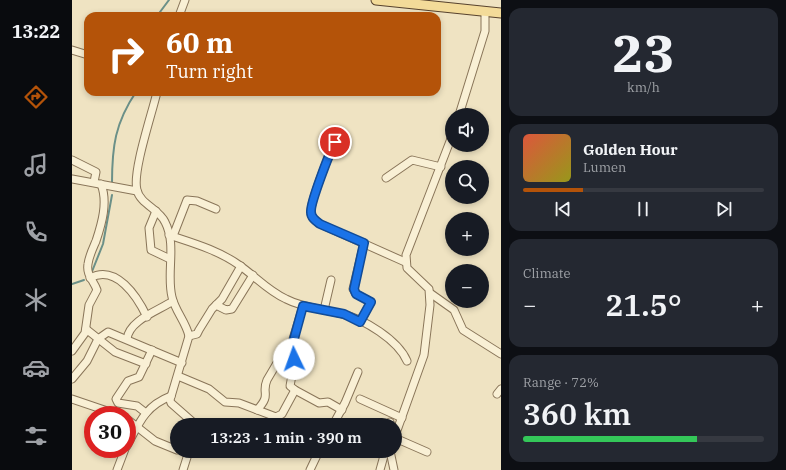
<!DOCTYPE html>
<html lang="en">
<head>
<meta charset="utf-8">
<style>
  body { margin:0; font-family:"IBM Plex Serif",serif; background:#242831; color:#f1f3f6; height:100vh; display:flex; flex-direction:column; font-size:15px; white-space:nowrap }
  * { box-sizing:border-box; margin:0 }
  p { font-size:13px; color:#9ea1a6 }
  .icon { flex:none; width:22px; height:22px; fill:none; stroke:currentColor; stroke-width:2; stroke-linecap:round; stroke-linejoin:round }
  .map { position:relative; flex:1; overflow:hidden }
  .details { display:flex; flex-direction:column; gap:8px; padding:8px; background:#0d0f14; width:285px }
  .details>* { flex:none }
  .guide { position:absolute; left:12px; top:12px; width:357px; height:84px; border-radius:12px; box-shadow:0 2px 6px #0003; background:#b45309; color:#fff; overflow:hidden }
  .tools { position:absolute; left:373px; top:108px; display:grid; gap:8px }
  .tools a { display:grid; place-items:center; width:44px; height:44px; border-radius:50%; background:#171b24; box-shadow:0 2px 6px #0003; font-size:20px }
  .speed { position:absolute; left:12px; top:406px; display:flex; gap:8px; font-size:20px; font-weight:700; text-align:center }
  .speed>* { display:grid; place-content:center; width:52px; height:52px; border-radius:50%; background:#171b24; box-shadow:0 2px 6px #0003; line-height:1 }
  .speed .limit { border:6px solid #d22; background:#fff; color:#111 }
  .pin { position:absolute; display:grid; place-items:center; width:34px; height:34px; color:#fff; margin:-17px; border:2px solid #fff; border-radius:50%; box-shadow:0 1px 4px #0007 }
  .me { position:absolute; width:44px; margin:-22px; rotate:357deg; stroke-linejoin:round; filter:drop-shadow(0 0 3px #0008) }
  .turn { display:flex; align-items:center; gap:14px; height:84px; padding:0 16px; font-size:18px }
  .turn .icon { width:52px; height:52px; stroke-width:2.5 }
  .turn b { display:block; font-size:28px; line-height:34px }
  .big { font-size:30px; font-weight:600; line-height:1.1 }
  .details .card { flex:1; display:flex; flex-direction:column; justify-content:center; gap:6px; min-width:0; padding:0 14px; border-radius:12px; background:#242831 }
  .details .dial { align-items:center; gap:0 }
  .dial b { font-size:52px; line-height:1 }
  .song { display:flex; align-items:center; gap:12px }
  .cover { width:48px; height:48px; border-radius:6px; background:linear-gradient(135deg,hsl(10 70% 55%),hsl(60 70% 35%)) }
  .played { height:4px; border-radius:2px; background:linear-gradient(90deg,#b45309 25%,#363941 25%) }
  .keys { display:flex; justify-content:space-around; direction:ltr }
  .heat { display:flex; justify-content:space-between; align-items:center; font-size:22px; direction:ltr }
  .charge { height:6px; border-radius:3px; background:linear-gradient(90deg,#34c759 72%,#363941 0) }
  .trip { position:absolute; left:98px; top:418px; width:232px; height:40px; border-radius:20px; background:#171b24; box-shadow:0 2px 6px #0003; font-weight:600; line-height:40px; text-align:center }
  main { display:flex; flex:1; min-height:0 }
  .dock { display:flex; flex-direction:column; width:72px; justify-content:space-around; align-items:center; background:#090b0e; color:#9ea1a6 }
  .dock .icon { width:28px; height:28px }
  .dock .current { color:#b45309 }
  .dock b { font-size:18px; color:#f1f3f6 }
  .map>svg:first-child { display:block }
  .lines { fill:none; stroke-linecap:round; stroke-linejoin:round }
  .stream { stroke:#6b9088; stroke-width:2 }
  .minor-casing { stroke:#897559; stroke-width:9 }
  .major-casing { stroke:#57422d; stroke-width:11 }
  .minor { stroke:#f9f0d5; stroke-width:7 }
  .major { stroke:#f3db99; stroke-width:9 }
  .route-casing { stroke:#114b97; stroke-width:10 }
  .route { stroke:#1a73e8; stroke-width:7 }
</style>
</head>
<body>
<main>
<nav class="dock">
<b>13:22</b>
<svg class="icon current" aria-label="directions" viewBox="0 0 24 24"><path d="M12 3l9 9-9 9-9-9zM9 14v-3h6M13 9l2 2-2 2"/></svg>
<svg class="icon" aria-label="music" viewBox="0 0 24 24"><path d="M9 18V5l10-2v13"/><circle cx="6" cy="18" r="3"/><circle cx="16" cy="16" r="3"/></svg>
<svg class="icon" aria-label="phone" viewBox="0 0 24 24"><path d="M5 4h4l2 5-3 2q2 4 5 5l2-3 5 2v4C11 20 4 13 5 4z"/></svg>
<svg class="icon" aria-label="climate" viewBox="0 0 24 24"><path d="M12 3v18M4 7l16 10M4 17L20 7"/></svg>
<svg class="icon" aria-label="car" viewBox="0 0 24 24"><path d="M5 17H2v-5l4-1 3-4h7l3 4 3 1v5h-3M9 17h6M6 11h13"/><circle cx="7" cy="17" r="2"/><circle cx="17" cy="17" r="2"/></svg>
<svg class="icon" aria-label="filters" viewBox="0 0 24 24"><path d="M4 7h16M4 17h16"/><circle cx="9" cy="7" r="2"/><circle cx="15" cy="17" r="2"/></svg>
</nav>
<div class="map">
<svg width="429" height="470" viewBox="0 0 429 470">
  <rect width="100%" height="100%" fill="#efe3c2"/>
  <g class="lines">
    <g class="stream">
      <polyline points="85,16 97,0"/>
      <path d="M40 183C40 147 43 123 64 92"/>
      <polyline points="19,274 31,244 40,195"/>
      <polyline points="0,284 12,280"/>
    </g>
    <defs>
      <g id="minor">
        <polyline points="107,16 113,0"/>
        <polyline points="0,50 16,55"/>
        <path d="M85 92C80 114 60 172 65 190 68 204 87 209 93 222 105 245 94 273 100 297 103 311 114 322 117 336L98 400 99 403 124 425"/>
        <polyline points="387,115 413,31 413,11"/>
        <path d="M267 131C261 146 238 199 239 212 239 218 244 221 248 224L333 262"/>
        <polyline points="0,160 24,172 22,182"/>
        <polyline points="314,178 340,160 369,167"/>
        <polyline points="0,179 65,191"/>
        <polyline points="84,211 77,228 79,250 98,259"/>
        <path d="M97 235C121 243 146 250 167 265 183 276 196 291 214 299 231 308 251 309 270 314 292 319 326 340 335 361"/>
        <polyline points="101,236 115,200 125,201 144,209"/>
        <path d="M18 278C44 264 65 296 75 317"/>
        <polyline points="358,293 382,310 391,330 429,354"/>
        <polyline points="144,305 154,310 160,309 181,275"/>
        <polyline points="231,306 221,339 223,359 218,386 223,390 247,403 256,402 270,410"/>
        <polyline points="252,310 259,280"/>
        <polyline points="288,322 299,302 284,294 281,289 292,243"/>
        <polyline points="14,329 43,352 74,364"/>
        <polyline points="117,336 125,334 127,330 140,309 150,299 169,266"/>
        <path d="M55 339C57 320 86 311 101 301"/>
        <path d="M0 351 13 333 17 305 25 290C22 281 14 275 16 264 17 256 21 248 24 241 30 223 36 202 29 184"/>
        <polyline points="106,376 137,389 153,402 167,403 204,417 210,414 223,390"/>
        <polyline points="0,379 15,361 26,339 36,332 110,363"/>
        <polyline points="425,394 429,389"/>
        <polyline points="0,399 47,415"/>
        <polyline points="288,399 330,418"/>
        <path d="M185 410C200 394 189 394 195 380L215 346 221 343"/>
        <polyline points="74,413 65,406 46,403 44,399 56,381 67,377 80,350"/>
        <polyline points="55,419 83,441 105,450"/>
        <polyline points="261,425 273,403 286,372"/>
        <polyline points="317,425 318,422"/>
        <polyline points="323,436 352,355 358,305 357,289 335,268 334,255 380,136"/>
        <polyline points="323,438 355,452"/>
        <path d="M55 446C67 423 73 406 99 396"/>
        <polyline points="318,451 322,470"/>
        <polyline points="45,470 53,449"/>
        <polyline points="111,470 117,451"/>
        <polyline points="238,470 247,451"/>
        <polyline points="308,470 313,452"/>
      </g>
      <polyline id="major" points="304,0 429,13"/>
    </defs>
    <use href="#minor" class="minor-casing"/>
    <use href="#major" class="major-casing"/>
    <use href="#minor" class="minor"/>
    <use href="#major" class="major"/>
  </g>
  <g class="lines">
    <defs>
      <path id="route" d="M222 359V339L231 306 272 314 288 322 299 302 284 294 282 289 292 243 248 224C244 221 239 218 239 212 238 203 258 152 263 142"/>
    </defs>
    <use href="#route" class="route-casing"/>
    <use href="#route" class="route"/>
  </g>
</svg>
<div class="tools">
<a><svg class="icon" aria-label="sound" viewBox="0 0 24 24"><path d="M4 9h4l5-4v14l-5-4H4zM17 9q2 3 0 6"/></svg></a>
<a><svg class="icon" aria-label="search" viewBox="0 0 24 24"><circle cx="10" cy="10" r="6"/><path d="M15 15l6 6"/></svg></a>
<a>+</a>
<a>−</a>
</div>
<div class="speed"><div class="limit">30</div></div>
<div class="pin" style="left:263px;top:142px;background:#d93025"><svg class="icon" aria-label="arrive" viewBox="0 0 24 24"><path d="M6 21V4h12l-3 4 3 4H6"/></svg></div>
<svg class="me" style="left:222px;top:359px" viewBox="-20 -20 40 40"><circle r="19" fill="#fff"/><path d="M0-13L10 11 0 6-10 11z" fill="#1a73e8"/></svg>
<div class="trip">13:23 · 1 min · 390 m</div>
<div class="guide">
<div class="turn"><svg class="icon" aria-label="right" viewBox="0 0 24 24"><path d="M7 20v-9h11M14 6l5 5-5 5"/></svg><div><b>60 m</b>Turn right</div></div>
</div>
</div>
<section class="details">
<div class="card dial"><b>23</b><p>km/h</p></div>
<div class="card">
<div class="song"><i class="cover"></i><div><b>Golden Hour</b><p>Lumen</p></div></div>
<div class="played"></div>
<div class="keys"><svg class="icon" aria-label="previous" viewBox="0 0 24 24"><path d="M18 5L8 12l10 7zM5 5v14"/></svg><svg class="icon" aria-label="pause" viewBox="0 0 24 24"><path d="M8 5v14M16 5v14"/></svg><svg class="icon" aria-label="next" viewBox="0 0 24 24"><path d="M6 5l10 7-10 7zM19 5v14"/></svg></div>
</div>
<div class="card"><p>Climate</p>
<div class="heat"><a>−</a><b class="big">21.5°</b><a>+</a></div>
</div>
<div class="card"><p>Range · 72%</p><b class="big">360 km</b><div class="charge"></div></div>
</section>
</main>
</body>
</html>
